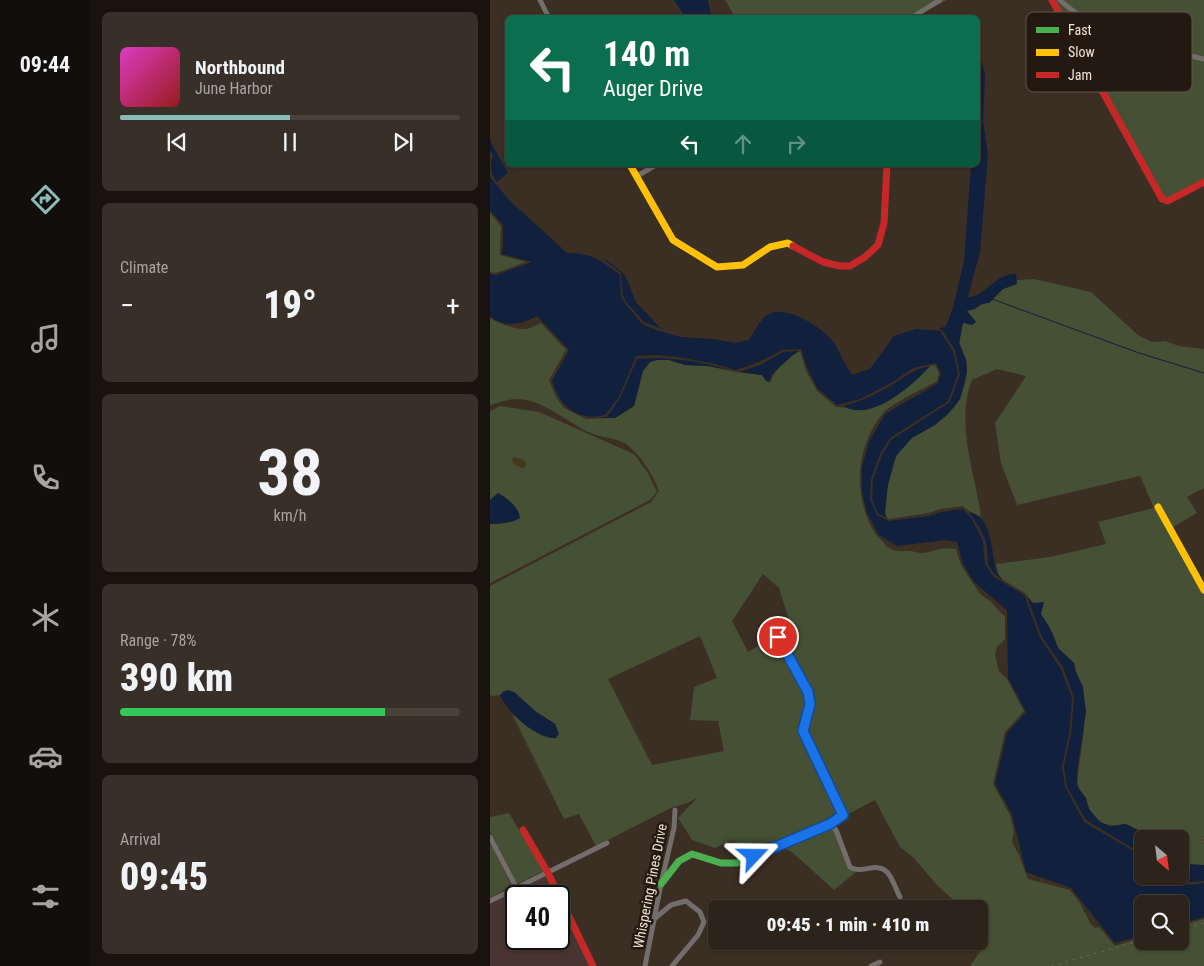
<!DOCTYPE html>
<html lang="en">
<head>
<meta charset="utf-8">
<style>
  body { margin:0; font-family:"Roboto Condensed",sans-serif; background:#382f28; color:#f1f3f6; height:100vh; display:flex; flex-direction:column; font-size:19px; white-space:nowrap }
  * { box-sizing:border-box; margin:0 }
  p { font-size:16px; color:#a6a4a3 }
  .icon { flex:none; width:28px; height:28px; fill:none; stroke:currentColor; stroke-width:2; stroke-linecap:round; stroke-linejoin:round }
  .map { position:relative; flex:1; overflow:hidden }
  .side { display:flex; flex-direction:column; gap:12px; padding:12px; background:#18130f; width:400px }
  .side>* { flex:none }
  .top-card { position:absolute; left:15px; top:15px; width:475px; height:152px; border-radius:8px; box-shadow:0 1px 4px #0004,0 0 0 1px #48403a; background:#0b6e4f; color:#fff; overflow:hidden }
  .needle { width:32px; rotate:152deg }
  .buttons { position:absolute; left:644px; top:830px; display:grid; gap:10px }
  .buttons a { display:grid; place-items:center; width:55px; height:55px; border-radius:8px; background:#2c231b; box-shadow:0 1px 4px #0004,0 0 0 1px #48403a; font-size:25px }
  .speed { position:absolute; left:15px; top:885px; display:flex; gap:10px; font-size:25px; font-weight:700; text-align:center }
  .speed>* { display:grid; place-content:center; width:65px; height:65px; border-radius:50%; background:#2c231b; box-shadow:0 1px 4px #0004,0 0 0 1px #48403a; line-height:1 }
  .speed .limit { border:2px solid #111; border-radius:8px; background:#fff; color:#111 }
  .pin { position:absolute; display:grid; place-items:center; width:42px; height:42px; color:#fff; margin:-21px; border:2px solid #fff; border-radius:50%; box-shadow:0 1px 5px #0007 }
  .me { position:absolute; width:55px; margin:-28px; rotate:67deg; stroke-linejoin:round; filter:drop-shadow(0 0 4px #0008) }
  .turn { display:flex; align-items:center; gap:18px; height:105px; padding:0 15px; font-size:22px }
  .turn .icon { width:65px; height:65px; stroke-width:2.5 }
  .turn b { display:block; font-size:35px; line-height:42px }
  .lanes { display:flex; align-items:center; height:48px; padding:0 15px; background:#0003; justify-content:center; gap:25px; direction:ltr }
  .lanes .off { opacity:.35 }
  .big { font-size:38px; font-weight:800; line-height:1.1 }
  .side .card { flex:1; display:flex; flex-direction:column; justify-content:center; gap:8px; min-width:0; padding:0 18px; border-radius:8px; background:#382f28 }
  .side .dial { align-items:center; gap:0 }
  .dial b { font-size:65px; line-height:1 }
  .song { display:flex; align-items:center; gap:15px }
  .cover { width:60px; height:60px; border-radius:8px; background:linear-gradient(135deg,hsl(310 70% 55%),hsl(0 70% 35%)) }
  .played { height:5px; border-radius:2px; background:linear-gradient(90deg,#8bbbb9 50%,#48403a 50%) }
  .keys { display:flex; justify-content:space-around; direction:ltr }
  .heat { display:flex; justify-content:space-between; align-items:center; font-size:28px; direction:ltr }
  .charge { height:8px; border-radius:4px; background:linear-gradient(90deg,#34c759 78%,#48403a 0) }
  .trip { position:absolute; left:218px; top:900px; width:280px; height:50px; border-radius:8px; background:#2c231b; box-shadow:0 1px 4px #0004,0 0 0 1px #48403a; font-weight:800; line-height:50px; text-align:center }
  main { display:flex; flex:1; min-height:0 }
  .tabs { display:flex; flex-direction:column; width:90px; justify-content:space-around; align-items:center; background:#120e0b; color:#a6a4a3 }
  .tabs .icon { width:35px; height:35px }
  .tabs .selected { color:#8bbbb9 }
  .tabs b { font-size:22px; color:#f1f3f6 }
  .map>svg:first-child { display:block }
  .commercial { fill:#483430 }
  .green { fill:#455034; fill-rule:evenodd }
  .sand { fill:#42391c }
  .water { fill:#11203c }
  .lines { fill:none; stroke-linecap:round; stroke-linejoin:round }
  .stream { stroke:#11203c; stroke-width:1 }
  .street { stroke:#736d6b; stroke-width:5 }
  .fast { stroke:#4caf50; stroke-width:7 }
  .slow { stroke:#ffc107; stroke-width:7 }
  .jam { stroke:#c62828; stroke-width:7 }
  .rail { stroke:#6e6661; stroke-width:1; stroke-dasharray:2.5 5; stroke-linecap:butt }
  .route-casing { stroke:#114b97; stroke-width:12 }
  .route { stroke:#1a73e8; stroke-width:9 }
  .labels { text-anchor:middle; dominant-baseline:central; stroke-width:5; stroke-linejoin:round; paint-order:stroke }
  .street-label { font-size:14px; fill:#f1e2d6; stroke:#231910 }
  .key { fill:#231910; stroke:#61554b; stroke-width:1 }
  .key-label { font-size:14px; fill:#f1e2d6 }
</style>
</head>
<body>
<main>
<nav class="tabs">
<b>09:44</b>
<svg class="icon selected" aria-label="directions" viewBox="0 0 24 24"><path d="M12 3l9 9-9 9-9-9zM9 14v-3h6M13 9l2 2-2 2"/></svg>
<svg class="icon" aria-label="music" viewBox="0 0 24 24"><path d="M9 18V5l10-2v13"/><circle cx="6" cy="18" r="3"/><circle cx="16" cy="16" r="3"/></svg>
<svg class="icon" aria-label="phone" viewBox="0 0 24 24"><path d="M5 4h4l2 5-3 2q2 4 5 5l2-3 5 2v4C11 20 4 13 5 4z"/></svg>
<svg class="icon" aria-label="climate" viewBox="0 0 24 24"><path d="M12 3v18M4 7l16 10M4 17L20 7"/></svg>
<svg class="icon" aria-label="car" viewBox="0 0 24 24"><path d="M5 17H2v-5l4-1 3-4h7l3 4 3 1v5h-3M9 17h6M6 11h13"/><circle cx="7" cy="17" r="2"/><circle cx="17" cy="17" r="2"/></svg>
<svg class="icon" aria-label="filters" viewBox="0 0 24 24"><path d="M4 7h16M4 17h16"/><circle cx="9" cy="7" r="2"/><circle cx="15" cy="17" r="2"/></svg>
</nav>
<section class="side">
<div class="card">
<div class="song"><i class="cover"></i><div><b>Northbound</b><p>June Harbor</p></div></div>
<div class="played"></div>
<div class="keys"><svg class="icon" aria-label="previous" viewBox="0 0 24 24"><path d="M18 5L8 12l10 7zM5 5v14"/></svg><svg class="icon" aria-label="pause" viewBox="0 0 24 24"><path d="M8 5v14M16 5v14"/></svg><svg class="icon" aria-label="next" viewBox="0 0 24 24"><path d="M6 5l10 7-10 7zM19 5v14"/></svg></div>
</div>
<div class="card"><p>Climate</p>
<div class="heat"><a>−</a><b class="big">19°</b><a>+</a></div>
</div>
<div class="card dial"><b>38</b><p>km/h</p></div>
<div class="card"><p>Range · 78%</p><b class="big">390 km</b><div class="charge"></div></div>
<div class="card"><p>Arrival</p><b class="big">09:45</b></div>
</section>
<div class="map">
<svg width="714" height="966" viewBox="0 0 714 966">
  <rect width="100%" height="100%" fill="#3b2f24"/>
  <polygon class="commercial" points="57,876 66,896 26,896 26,939 69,939 69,901 100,966 0,966 0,904"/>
  <g class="green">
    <polygon points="235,0 457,0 424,18 245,17"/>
    <polygon points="561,0 714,0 714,179 676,201"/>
    <polygon points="0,213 11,226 10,255 36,262 6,273 0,272"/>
    <path d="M544 279 601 292 649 336 662 342 675 341 689 346 714 349V488L697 497 707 513 678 530 714 587V839L712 840 714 841V865L690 864V839H665L636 824C618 828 606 824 598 806 597 804 597 801 596 799 593 792 588 789 587 782L594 729 588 677 584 663 568 648 563 634 543 603 535 593 513 580 508 574 506 564 560 557 616 544 608 522 664 508 650 476 527 505 511 463 505 423 536 376 507 369 482 380C466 421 483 468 490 509L491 521C486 514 479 512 473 506L450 509 439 513 399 519 395 515C396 488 399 455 422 438 439 426 459 419 469 400 475 388 479 372 476 359 474 354 471 349 470 344 469 341 472 327 473 322L482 325 484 319 479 315 477 311 503 300 506 295 513 289 526 284 527 280Z"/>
    <path d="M0 318C7 323 27 330 36 329 41 328 46 325 51 323L76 350 59 380 66 397 74 408 96 419 125 418 144 406 153 371 160 362 167 360H179L195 365 217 366 246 372 273 375 274 378 281 382C283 371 300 355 310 351L316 371 327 391 346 407C357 406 363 412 375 409L424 382 440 366 445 365 449 373 447 381C435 388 401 404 393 413 371 440 364 478 375 511 377 519 382 529 387 536 391 540 393 541 397 547 404 551 407 552 415 551 421 550 426 553 431 553 445 552 449 546 466 549L471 565 490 594 500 601 515 617V639L507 647 505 655 509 671 517 679 534 711 515 732 503 784 520 815 524 831 522 842 529 855 538 879 580 890 590 903 600 923 605 928 609 927 625 946 652 937V941H690V926L714 919V966H480L492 949 491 930 489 928V909H473L446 884 424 858 410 847 385 800 345 821 354 854 366 872 344 890 302 852 281 842 256 846 240 841 225 848 202 840 188 818 207 798 195 804 183 807 106 846 89 814 74 819 22 714C35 723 49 739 66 738L65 724 45 711 24 692 14 691 11 695 2 696 0 695V586L161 502 169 491C163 475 151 455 136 444 127 438 113 438 103 434 78 424 54 399 26 399 18 399 8 403 0 405ZM273 574 289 588 301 626 258 652 242 621ZM210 636 227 678 204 687 200 720 228 721 234 751 162 765 118 679Z"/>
    <polygon points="10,406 49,412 144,454 158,473 167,492 160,500 0,583 0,411"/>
    <polygon points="19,813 54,871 27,884 0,831 0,817"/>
    <polygon points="0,842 22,886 0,898"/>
  </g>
  <polygon class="sand" points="24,457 34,460 36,464 35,467 32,468 24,464 22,460"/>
  <g class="water">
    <polygon points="184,0 218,0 221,15 219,17 195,17"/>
    <path d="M488 50 495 74 493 121 498 154 490 252 478 297C494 298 505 273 526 274L527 284 513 289 499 303 492 304 485 309 477 311 486 322 482 325 473 323 469 343 476 360 477 372 470 399 457 415 445 425 422 438 406 456 398 485 395 512 396 517 388 514 382 499 383 479 392 455 401 440 460 402 470 374 465 350 452 330 449 329 456 326 463 308 474 261 481 165H488Z"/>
    <path d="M0 141 18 173 7 182C0 174 0 164 3 155L0 151Z"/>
    <path d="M0 177 19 200 77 253C100 252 112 261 130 275L131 296 135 303 152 324 166 330 191 337 224 339 245 343 259 340C264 332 271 317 281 313 298 307 328 325 340 338 349 348 354 364 362 375L380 369 404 336 426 329 450 331 463 351 468 373 458 401 400 438 390 454 381 479 380 499 387 515 399 521 439 516 451 512 473 509 482 519 493 541 495 564 504 577 534 595 550 638 571 669 582 699 579 734 572 766 575 787 594 822 652 856V876H685L699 885 714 883V917L690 924V904H652V935L625 943 581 888 536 872 522 814 505 784 517 733 536 712 518 678 517 610 484 582 473 564 467 542 456 540 407 546 389 535 377 513 372 492V467L379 442 395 414 448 383 451 373 446 363 423 368 403 382 370 399 347 405 328 389 318 370 311 349 292 350 269 362 246 370 225 364 188 357 166 355 146 356 129 397 115 415C109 416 101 418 96 416 76 412 68 398 62 381L79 350 47 316C32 324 15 329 0 316V274L6 275 42 262 11 254 13 249V225L0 210Z"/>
    <polygon points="114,259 117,260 135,275 146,302 170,328 177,331 154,322 136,302 133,295 131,273"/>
    <polygon points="309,351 303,355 282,374 279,382 276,381 272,375 249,372 270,365 293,352"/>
    <path d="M166 358C190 359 213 362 236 369L217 366 195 365 179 360H167L160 362 153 371 144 406 125 418H106L117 417 130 398 147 359Z"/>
    <path d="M440 366C423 385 381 423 354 406 372 401 389 393 405 383 420 374 422 370 440 366Z"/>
    <path d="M8 493C17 498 29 507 30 518 22 523 10 524 0 524V500Z"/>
    <path d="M479 512C505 516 500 558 508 574 509 576 511 578 513 580 491 566 501 558 495 539 491 530 485 520 479 512Z"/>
    <polygon points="537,597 543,603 554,602 551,614 560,628 568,648 584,663 585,670 593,687 596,712 588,765 587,782 588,788 596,798 599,809 610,822 620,826 636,824 665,839 652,839 652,854 596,820 577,787 574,766 581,734 584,698 573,667 552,637"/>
    <path d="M18 690 24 692 45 711 65 724 69 734 66 738C46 739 18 713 10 695L14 691Z"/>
    <polygon points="690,864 714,865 714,881 700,882 690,876"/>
  </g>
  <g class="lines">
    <polyline class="stream" points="502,299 649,353 714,373"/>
    <g class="street">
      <polyline points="50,0 59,18"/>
      <path d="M570 0C604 33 669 49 714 59"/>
      <polyline points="421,18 450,0"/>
      <polyline points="147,176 166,165"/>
      <path d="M340 824 346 830 360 867C371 875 386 861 397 872 403 878 406 890 410 897"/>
      <polyline points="0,837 26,887"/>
      <polyline points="0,901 117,843"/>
      <polyline points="164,919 181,905 196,901 210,912 214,922 208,935 182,966"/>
      <polyline points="155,966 171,884 184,828 185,810"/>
      <polyline points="381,966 390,962"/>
    </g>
    <polyline class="fast" points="171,884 189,861 202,854 231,863 247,863 340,824 353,815 313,731 320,704 317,692 288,637"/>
    <g class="slow">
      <polyline points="140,165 183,240 227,267 253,265 280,247 298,243 303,246"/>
      <polyline points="668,507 714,590"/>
    </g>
    <g class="jam">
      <polyline points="562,0 672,199 678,201 714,182"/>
      <polyline points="303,246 333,262 350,266 360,266 375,257 388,245 394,223 397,165"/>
      <polyline points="33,830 58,873 103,966"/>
    </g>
    <g class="rail">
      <polyline points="690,930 714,923"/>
      <polyline points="561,966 652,940"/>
    </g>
  </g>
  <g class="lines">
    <defs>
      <polyline id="route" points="264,856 340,824 353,815 313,731 320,704 318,692 288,637"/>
    </defs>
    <use href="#route" class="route-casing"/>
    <use href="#route" class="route"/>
  </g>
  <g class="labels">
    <g class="street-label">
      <text transform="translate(160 886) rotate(-79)">Whispering Pines Drive</text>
    </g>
  </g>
  <rect x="536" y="12" width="166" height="80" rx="8" class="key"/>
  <rect x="546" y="27" width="23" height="6" fill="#4caf50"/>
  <rect x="546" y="49" width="23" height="7" fill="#ffc107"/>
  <rect x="546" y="72" width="23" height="6" fill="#c62828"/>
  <g class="key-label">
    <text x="578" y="35">Fast</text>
    <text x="578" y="57">Slow</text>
    <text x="578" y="80">Jam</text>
  </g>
</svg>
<div class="buttons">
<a><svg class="needle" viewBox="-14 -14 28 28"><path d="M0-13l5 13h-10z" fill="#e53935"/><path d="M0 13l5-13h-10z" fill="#a6a4a3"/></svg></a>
<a><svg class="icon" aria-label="search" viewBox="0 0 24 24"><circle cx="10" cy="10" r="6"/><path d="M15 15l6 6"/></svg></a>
</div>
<div class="speed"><div class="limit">40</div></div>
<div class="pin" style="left:288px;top:637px;background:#d93025"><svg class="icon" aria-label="arrive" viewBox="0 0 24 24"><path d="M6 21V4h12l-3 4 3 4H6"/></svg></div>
<svg class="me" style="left:264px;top:856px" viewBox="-20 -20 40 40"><path d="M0-17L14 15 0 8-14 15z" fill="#1a73e8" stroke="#fff" stroke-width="4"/></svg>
<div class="trip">09:45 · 1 min · 410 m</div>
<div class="top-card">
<div class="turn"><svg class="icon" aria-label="left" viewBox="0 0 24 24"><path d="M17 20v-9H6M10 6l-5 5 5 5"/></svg><div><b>140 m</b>Auger Drive</div></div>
<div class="lanes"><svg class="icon" aria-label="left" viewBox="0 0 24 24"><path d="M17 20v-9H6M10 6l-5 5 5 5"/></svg><svg class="icon off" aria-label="ahead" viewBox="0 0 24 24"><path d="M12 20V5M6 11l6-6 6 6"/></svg><svg class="icon off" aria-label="right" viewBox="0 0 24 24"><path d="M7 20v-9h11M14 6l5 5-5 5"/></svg></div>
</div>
</div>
</main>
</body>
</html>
